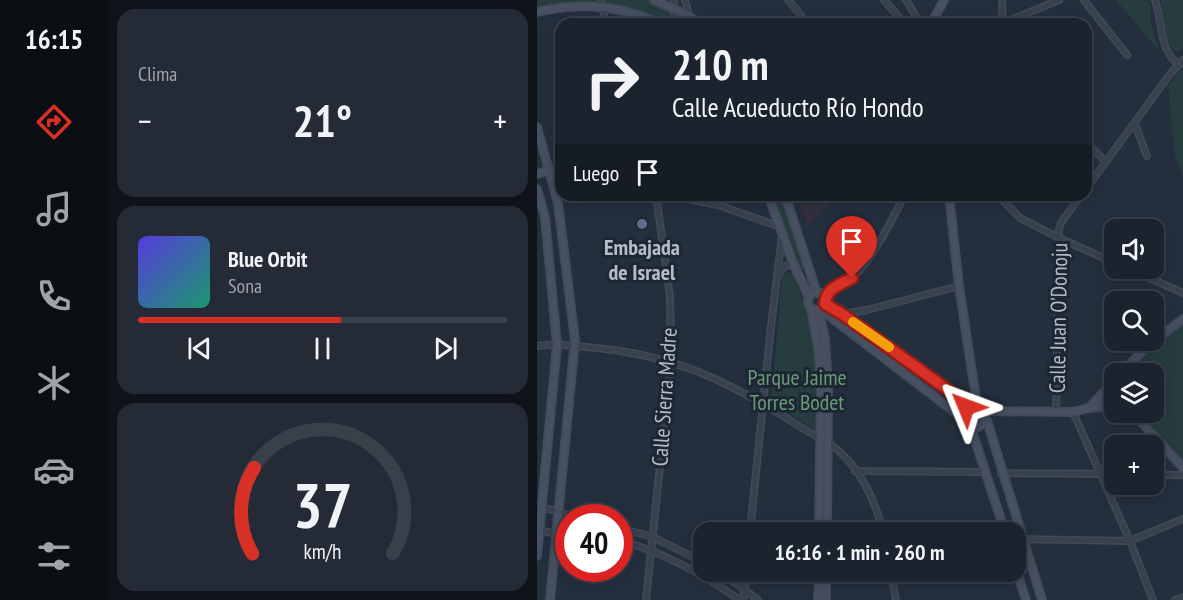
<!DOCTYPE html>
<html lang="es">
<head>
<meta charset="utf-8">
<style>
  body { margin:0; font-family:"PT Sans Narrow",sans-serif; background:#242b36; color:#f1f3f6; height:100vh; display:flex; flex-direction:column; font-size:22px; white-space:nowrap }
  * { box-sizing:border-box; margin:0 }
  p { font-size:20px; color:#a0a4aa }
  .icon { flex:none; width:33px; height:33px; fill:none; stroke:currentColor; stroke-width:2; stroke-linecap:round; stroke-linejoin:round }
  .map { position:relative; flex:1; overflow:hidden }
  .details { display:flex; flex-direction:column; gap:9px; padding:9px; background:#0f1319; width:429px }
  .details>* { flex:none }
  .banner { position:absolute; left:18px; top:18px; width:537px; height:183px; border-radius:18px; box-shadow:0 3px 15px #0003,0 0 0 2px #39404a; background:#1b232e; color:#f1f3f6; overflow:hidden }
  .buttons { position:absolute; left:567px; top:219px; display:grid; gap:12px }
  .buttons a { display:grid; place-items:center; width:60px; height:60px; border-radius:12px; background:#1b232e; box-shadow:0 3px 15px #0003,0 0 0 2px #39404a; font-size:30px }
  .speed { position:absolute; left:18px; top:504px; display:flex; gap:12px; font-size:30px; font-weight:700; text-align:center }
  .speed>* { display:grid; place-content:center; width:78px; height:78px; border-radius:50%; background:#1b232e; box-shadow:0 3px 15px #0003,0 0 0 2px #39404a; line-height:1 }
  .speed .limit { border:9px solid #d22; background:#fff; color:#111 }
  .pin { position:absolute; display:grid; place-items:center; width:51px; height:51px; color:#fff; margin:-62px -26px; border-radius:50% 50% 50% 0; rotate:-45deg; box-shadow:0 0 6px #0007 }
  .pin .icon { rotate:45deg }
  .me { position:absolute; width:66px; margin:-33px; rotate:314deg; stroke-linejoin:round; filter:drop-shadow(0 0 4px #0008) }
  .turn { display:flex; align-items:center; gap:21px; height:126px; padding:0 18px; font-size:27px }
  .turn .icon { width:78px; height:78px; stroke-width:2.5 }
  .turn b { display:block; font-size:42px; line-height:51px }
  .then { display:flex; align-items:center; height:57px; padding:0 18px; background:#0003; gap:12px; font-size:22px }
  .big { font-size:45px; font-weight:800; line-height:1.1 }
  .details .card { flex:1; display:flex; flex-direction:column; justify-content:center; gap:9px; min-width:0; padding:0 21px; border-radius:18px; background:#242b36 }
  .details .dial { align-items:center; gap:0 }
  .dial svg { height:156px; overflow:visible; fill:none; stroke:#39404a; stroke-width:7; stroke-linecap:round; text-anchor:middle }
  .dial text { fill:#f1f3f6; stroke:none }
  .song { display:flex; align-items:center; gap:18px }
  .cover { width:72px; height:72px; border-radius:9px; background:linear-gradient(135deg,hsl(250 70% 55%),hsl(160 70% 35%)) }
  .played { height:6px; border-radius:3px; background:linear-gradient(90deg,#d93025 55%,#39404a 55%) }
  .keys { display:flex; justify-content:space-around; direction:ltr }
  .heat { display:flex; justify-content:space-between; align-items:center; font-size:33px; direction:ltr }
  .trip { position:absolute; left:156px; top:522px; width:333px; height:60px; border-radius:18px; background:#1b232e; box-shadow:0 3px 15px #0003,0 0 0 2px #39404a; font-weight:800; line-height:60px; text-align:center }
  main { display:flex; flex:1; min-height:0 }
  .menu { display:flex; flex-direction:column; width:108px; justify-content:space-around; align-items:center; background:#0b0e12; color:#a0a4aa }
  .menu .icon { width:42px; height:42px }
  .menu .on { color:#d93025 }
  .menu b { font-size:27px; color:#f1f3f6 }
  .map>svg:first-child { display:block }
  .medical { fill:#32303f }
  .green { fill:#263c3f }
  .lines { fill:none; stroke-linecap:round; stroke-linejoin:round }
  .street-casing { stroke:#414a57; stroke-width:8 }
  .secondary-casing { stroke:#414a57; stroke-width:10 }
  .street { stroke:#38414e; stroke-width:5 }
  .secondary { stroke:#465061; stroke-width:7 }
  .route-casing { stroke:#8d1f18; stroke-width:15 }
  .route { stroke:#d93025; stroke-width:10 }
  .slow { stroke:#f59e0b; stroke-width:10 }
  .service-dot { fill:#5c6f8a; stroke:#1d2633; stroke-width:2 }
  .labels { text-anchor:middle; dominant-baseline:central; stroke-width:6; stroke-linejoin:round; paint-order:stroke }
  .poi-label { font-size:22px; font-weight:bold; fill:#b4bcc9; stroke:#1d2633 }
  .street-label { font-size:22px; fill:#b4bcc9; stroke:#1d2633 }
  .park-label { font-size:22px; fill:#6b9a76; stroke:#1d2633 }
</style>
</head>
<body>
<main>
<nav class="menu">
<b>16:15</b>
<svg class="icon on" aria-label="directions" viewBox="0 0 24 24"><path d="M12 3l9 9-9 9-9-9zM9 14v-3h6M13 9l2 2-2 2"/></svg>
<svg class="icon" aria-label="music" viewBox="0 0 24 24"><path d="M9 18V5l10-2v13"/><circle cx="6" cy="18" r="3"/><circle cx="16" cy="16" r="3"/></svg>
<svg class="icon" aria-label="phone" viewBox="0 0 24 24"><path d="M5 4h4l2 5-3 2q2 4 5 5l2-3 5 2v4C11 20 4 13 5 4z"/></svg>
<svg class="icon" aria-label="climate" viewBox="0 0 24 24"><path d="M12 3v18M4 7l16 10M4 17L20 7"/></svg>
<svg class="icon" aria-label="car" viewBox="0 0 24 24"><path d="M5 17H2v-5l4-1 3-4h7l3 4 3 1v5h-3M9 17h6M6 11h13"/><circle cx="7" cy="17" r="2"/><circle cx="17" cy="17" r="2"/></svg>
<svg class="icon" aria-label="filters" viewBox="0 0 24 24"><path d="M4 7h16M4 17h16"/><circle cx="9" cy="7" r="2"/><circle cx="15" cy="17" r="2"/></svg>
</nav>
<section class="details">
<div class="card"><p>Clima</p>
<div class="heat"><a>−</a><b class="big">21°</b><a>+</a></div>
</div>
<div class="card">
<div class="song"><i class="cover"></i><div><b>Blue Orbit</b><p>Sona</p></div></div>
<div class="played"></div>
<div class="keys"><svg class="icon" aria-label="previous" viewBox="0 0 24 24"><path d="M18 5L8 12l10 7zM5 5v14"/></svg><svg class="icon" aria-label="pause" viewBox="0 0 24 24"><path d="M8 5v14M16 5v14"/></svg><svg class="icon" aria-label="next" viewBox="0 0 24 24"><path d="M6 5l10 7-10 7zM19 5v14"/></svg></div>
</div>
<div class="card dial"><svg viewBox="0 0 100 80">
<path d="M14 69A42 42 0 1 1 86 69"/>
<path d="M14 69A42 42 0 0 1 15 25" stroke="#d93025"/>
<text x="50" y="56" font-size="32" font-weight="700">37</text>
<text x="50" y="72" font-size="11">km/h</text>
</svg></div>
</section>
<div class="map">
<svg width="646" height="600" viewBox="0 0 646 600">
  <rect width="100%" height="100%" fill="#242f3e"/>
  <polygon class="medical" points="258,195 304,195 271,225"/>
  <g class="green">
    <polygon points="0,0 109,0 139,12 136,24 125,24 47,5 0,12"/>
    <polygon points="579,0 611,0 614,9 614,23 622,51"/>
    <path d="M623 0H646V48L642 52 636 50C632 42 626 34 625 26 624 16 627 10 623 0Z"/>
    <polygon points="646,68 646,178 637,152 631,85"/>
    <polygon points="232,195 249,195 277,267 263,270"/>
    <polygon points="255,271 269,310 282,354 283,433 234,403 245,276"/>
    <polygon points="646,325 646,462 602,413 616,412 616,374 591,373 615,348"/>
  </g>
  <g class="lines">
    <defs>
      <g id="street">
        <polyline points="64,0 69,24"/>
        <polyline points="137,0 138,24"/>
        <polyline points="148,0 152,16 151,24"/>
        <polyline points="251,0 263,14 268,24"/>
        <polyline points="347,0 368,24"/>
        <polyline points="369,0 384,24"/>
        <polyline points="465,0 466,24"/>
        <polyline points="547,0 590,55"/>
        <path d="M618 0C626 22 621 49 642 65"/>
        <polyline points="464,24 522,0"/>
        <polyline points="549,66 552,64"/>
        <polyline points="598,124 610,156"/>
        <polyline points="549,142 569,162"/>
        <polyline points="549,189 633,74 646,60"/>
        <polyline points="132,195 181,205 243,227"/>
        <polyline points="461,195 483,218 522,238 578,263"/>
        <polyline points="590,268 646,293"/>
        <polyline points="242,274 247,267 256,263"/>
        <path d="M288 299C294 285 307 286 317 276 335 261 356 217 368 195"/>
        <polyline points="305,314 330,310 422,286"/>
        <path d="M0 346C20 343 40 346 59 348 141 356 193 382 262 426 276 435 292 441 304 453 327 474 338 504 347 532"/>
        <polyline points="519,412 522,230 524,223 544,195"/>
        <polyline points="536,412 593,541 616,600"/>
        <polyline points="318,471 449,472"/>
        <polyline points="464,473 578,474"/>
        <polyline points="616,475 646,475"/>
        <path d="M0 510C14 506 25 514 39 518"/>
        <polyline points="82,528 116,537 166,562"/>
        <polyline points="2,530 19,534 32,531"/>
        <polyline points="213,532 233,335 245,235"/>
        <polyline points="478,539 593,541 646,519"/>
        <path d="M82 540C130 554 162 572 203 600"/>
        <polyline points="184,572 221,600"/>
        <polyline points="354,572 359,600"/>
        <polyline points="109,600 134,361 133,296 119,195"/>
        <polyline points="206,600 210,572"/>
        <polyline points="638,600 646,597"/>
      </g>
      <g id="secondary">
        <polyline points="117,0 152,16 163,24"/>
        <path d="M0 12C43 2 84 5 124 24"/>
        <polyline points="394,24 407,0"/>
        <polyline points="0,127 21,203 38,340 13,600"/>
        <polyline points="0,174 13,170"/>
        <polyline points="0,189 8,217 20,345 0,556"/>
        <polyline points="231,195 256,263 272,297"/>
        <polyline points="248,195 280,293"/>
        <polyline points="412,195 422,286 440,405"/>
        <circle cx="280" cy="301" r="9"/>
        <polyline points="288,304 305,314 433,405"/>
        <polyline points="274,308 282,354 284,384 282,532"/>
        <polyline points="283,309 424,417"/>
        <polyline points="281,310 288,338 291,385 290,532"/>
        <polyline points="584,374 610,346 646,319"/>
        <circle cx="436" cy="416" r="12"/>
        <polyline points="552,408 578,380"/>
        <polyline points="447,411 536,412 552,408 578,406"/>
        <polyline points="595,412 646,468"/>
        <polyline points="448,414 505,600"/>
        <polyline points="434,428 468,532"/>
        <polyline points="478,567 489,600"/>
        <polyline points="281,600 282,572"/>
        <polyline points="289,600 289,572"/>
      </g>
    </defs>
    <use href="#street" class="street-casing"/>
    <use href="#secondary" class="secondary-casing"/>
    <use href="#street" class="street"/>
    <use href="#secondary" class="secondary"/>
  </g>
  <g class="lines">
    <defs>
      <path id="route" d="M315 278C302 285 289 288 288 304L305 314 432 405 429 407"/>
    </defs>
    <use href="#route" class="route-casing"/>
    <use href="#route" class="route"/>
    <polyline class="slow" points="316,322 352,347"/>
  </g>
  <circle class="service-dot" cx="105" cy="224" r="6"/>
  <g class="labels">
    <g class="poi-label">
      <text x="105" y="247">Embajada<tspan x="105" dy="25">de Israel</tspan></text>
    </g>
    <g class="street-label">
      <text transform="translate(521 318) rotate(-89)">Calle Juan O'Donoju</text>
      <text transform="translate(127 397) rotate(-86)">Calle Sierra Madre</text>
    </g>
    <g class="park-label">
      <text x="260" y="377">Parque Jaime<tspan x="260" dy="25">Torres Bodet</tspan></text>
    </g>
  </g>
</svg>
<div class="buttons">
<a><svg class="icon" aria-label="sound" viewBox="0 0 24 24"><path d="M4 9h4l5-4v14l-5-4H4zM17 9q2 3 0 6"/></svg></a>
<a><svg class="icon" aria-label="search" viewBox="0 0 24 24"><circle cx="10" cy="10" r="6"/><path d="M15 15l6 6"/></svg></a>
<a><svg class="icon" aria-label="layers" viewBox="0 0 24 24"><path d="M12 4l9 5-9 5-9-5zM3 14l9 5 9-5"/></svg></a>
<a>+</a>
</div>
<div class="speed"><div class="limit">40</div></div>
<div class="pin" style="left:315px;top:278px;background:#d93025"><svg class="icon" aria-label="arrive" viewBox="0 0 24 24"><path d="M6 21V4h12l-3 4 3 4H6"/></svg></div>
<svg class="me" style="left:429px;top:407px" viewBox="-20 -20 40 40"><path d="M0-17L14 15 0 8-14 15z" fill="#d93025" stroke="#fff" stroke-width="4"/></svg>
<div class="trip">16:16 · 1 min · 260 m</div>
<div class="banner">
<div class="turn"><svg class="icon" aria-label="right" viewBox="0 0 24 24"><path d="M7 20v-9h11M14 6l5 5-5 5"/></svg><div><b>210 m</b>Calle Acueducto Río Hondo</div></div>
<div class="then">Luego<svg class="icon" aria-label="arrive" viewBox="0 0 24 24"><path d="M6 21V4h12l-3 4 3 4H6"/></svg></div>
</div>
</div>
</main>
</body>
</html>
